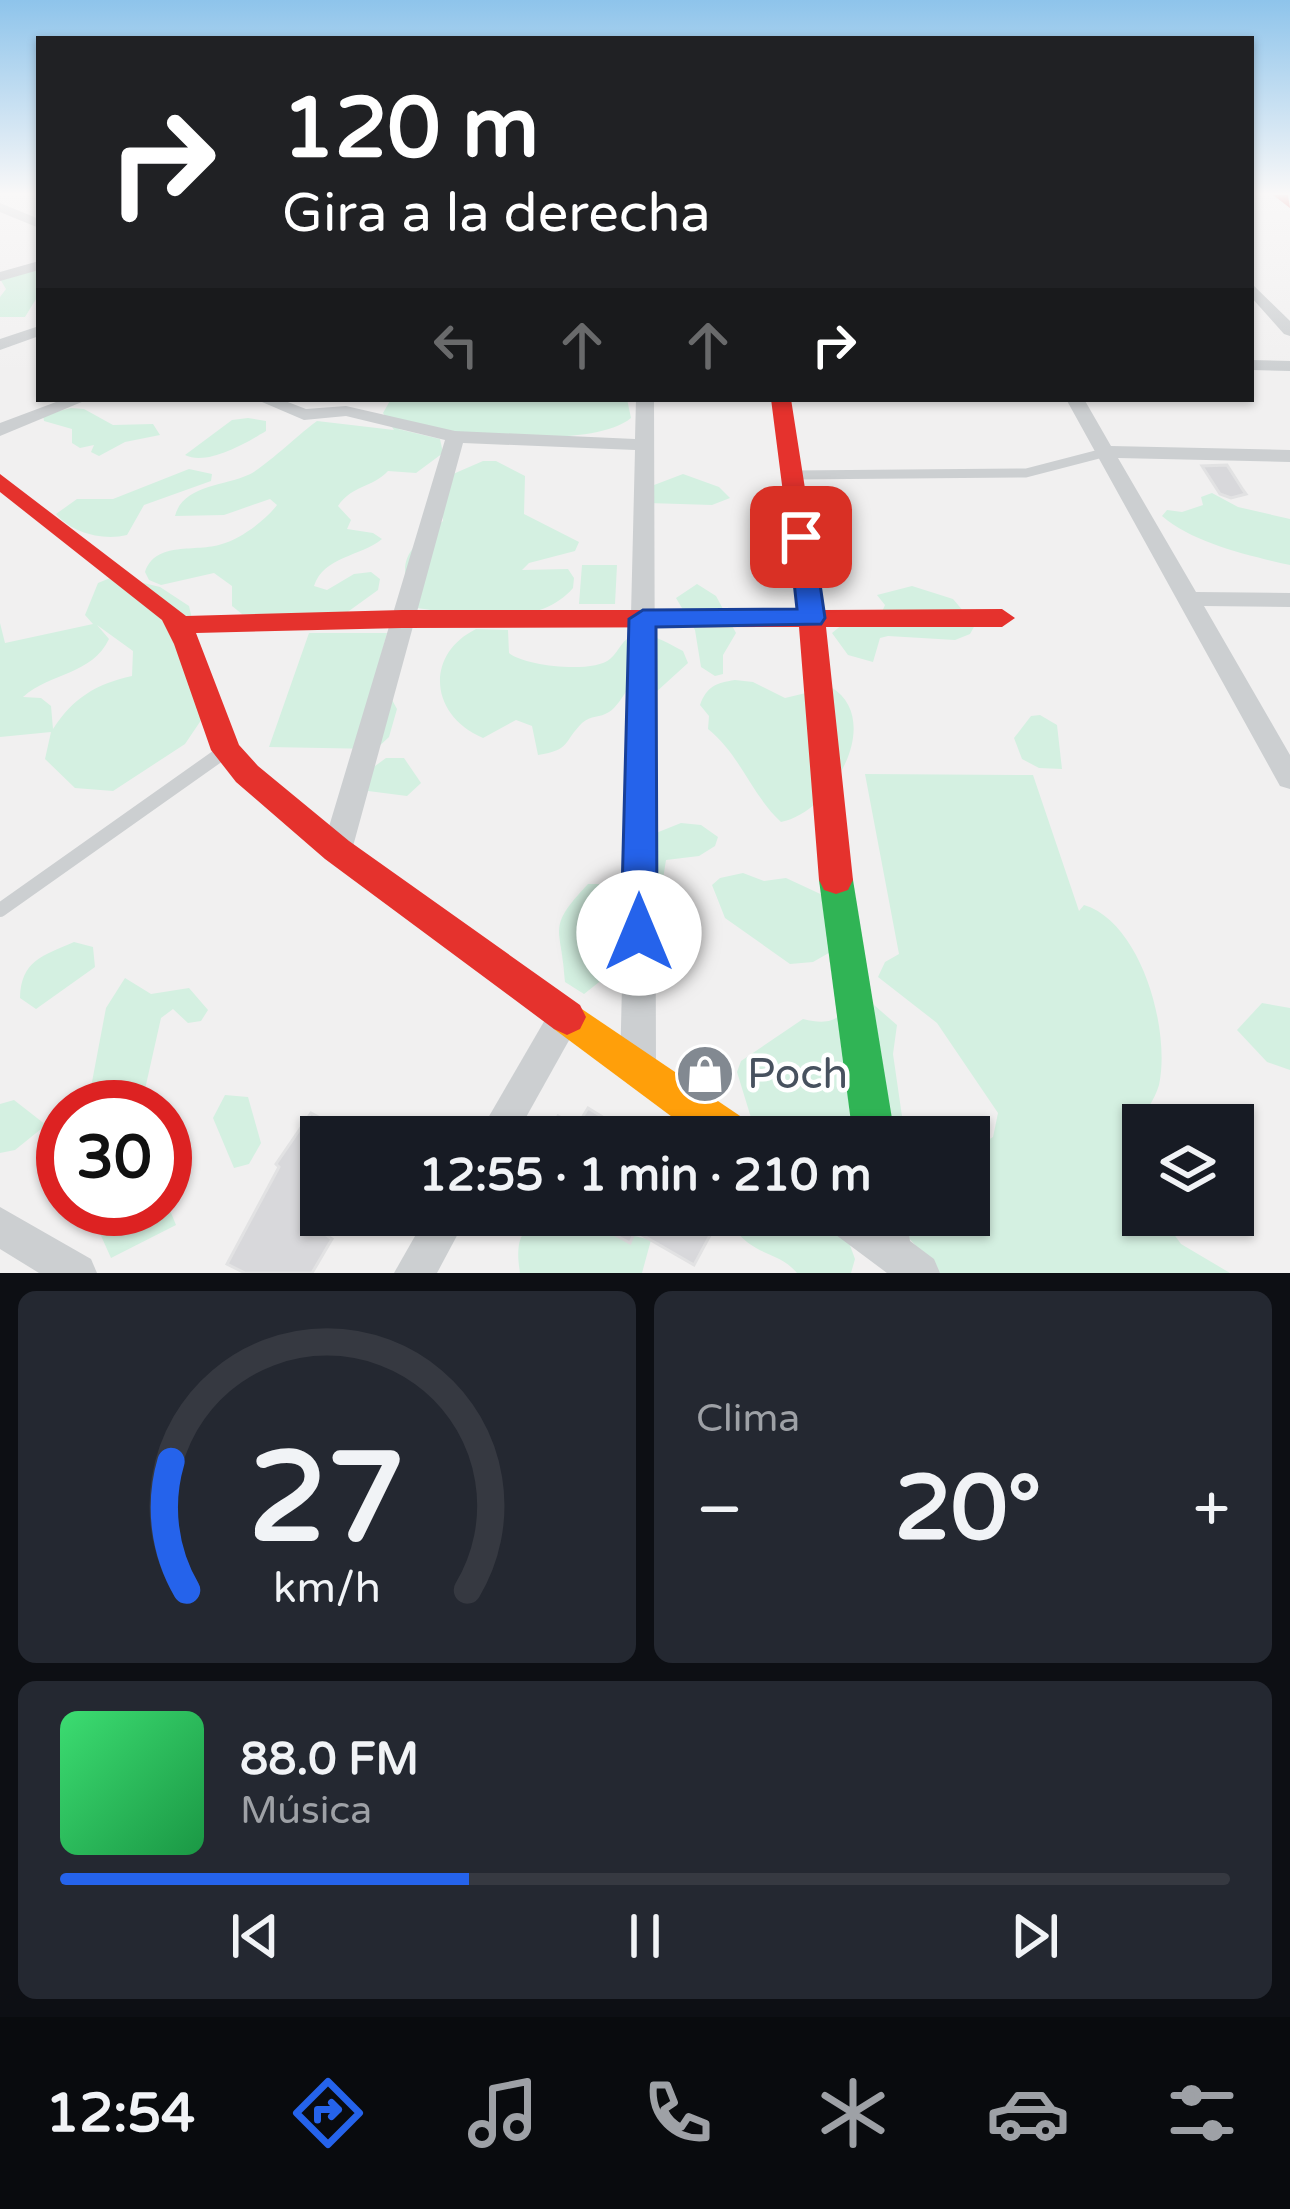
<!DOCTYPE html>
<html lang="es">
<head>
<meta charset="utf-8">
<style>
  body { margin:0; font-family:"Varela Round",sans-serif; background:#242831; color:#f1f3f6; height:100vh; display:flex; flex-direction:column; font-size:45px; white-space:nowrap }
  * { box-sizing:border-box; margin:0 }
  p { font-size:39px; color:#9ea1a6 }
  .icon { flex:none; width:66px; height:66px; fill:none; stroke:currentColor; stroke-width:2; stroke-linecap:round; stroke-linejoin:round }
  .map { position:relative; height:1273px; overflow:hidden }
  .side { display:flex; flex-direction:column; gap:18px; padding:18px; background:#0d0f14; flex:1 }
  .side>* { flex:none }
  .banner { position:absolute; left:36px; top:36px; width:1218px; height:366px; border-radius:0px; box-shadow:0 3px 9px #0004; background:#202124; color:#fff; overflow:hidden }
  .fabs { position:absolute; left:1122px; top:1104px; display:grid; gap:24px }
  .fabs a { display:grid; place-items:center; width:132px; height:132px; border-radius:0px; background:#171b24; box-shadow:0 3px 9px #0004; font-size:60px }
  .speed { position:absolute; left:36px; top:1080px; display:flex; gap:24px; font-size:60px; font-weight:700; text-align:center }
  .speed>* { display:grid; place-content:center; width:156px; height:156px; border-radius:50%; background:#171b24; box-shadow:0 3px 9px #0004; line-height:1 }
  .speed .limit { border:18px solid #d22; background:#fff; color:#111 }
  .pin { position:absolute; display:grid; place-items:center; width:102px; height:102px; color:#fff; margin:-51px; border-radius:24px; box-shadow:0 6px 18px #0006 }
  .me { position:absolute; width:132px; margin:-66px; rotate:0deg; stroke-linejoin:round; filter:drop-shadow(0 0 9px #0008) }
  .turn { display:flex; align-items:center; gap:42px; height:252px; padding:0 48px; font-size:54px }
  .turn .icon { width:156px; height:156px; stroke-width:2.5 }
  .turn b { display:block; font-size:84px; line-height:102px }
  .lanes { display:flex; align-items:center; height:114px; padding:0 48px; background:#0003; justify-content:center; gap:60px; direction:ltr }
  .lanes .off { opacity:.35 }
  .big { font-size:90px; font-weight:800; line-height:1.1 }
  .side .widget { flex:1; display:flex; flex-direction:column; justify-content:center; gap:18px; min-width:0; padding:0 42px; border-radius:18px; background:#242831 }
  .side .dial { align-items:center; gap:0 }
  .dial svg { height:312px; overflow:visible; fill:none; stroke:#363941; stroke-width:7; stroke-linecap:round; text-anchor:middle }
  .dial text { fill:#f1f3f6; stroke:none }
  .song { display:flex; align-items:center; gap:36px }
  .cover { width:144px; height:144px; border-radius:18px; background:linear-gradient(135deg,hsl(140 70% 55%),hsl(140 70% 35%)) }
  .played { height:12px; border-radius:6px; background:linear-gradient(90deg,#2563eb 35%,#363941 35%) }
  .keys { display:flex; justify-content:space-around; direction:ltr }
  .heat { display:flex; justify-content:space-between; align-items:center; font-size:66px; direction:ltr }
  .side .tiles { flex:1; display:grid; gap:18px; grid-template-columns:1fr 1fr }
  .widget:last-child { grid-column:span 2 }
  .trip { position:absolute; left:300px; top:1116px; width:690px; height:120px; border-radius:0px; background:#171b24; box-shadow:0 3px 9px #0004; font-weight:800; line-height:120px; text-align:center }
  .menu { display:flex; height:192px; justify-content:space-around; align-items:center; background:#090b0e; color:#9ea1a6 }
  .menu .icon { width:84px; height:84px }
  .menu .selected { color:#2563eb }
  .menu b { font-size:54px; color:#f1f3f6 }
  .map>svg:first-child { display:block }
  .green { fill:#d4f0e1; fill-rule:evenodd }
  .building { fill:#d8d8db; stroke:#e2e2e3; stroke-width:3 }
  .lines { fill:none; stroke-linecap:round; stroke-linejoin:round }
  .lane-far1 { stroke:#cccfd1; stroke-width:9 }
  .lane { stroke:#cccfd1; stroke-width:14 }
  .street { fill:#cccfd1; fill-rule:evenodd }
  .fast { fill:#30b455; fill-rule:evenodd }
  .slow { fill:#ff9f0a; fill-rule:evenodd }
  .jam { fill:#e5322d; fill-rule:evenodd }
  .route { fill:#2563eb; stroke:#184099; stroke-width:3 }
  .labels { text-anchor:middle; dominant-baseline:central; stroke-width:9; stroke-linejoin:round; paint-order:stroke }
  .near-poi-label { font-size:42px; fill:#47515e; stroke:#fff; text-anchor:start }
</style>
</head>
<body>
<div class="map">
<svg width="1290" height="1273" viewBox="0 0 1290 1273">
  <rect width="100%" height="100%" fill="#f1f0f0"/>
  <g class="green">
    <polygon points="39,270 39,294 25,317 0,317 0,297 6,289 0,279"/>
    <path d="M391 399H627L631 418C591 451 452 432 398 429L440 439 443 453 416 473 388 471C372 488 352 485 338 506L351 520 347 529 373 533 382 539C360 557 324 556 314 586L327 590 354 574 371 572 380 579 378 590 342 616 242 614 232 606V586L214 573 161 585 149 580 145 572C156 540 196 553 222 544 240 539 266 520 277 505L270 499 224 515 175 516C183 485 224 486 248 475 264 468 300 433 317 421L394 430 383 413Z"/>
    <polygon points="71,408 84,409 113,425 153,424 160,435 125,442 99,456 91,452 94,445 80,448 72,443 72,429 44,421 43,415"/>
    <path d="M248 418 266 421V431C246 443 207 466 185 455L232 420Z"/>
    <path d="M483 461H496L525 476 524 514 579 542 575 551 529 563 522 570 568 569 574 578 573 588C537 630 465 615 417 608 394 562 405 551 443 521L437 481Z"/>
    <path d="M189 469 212 474 211 481 144 505 127 535C103 541 72 533 56 514L77 499H113Z"/>
    <polygon points="683,474 719,487 730,498 712,505 648,503 641,490"/>
    <path d="M1212 493 1238 507 1290 519V565C1250 556 1193 543 1162 516L1167 510 1182 512 1203 505 1201 497Z"/>
    <polygon points="582,565 617,565 615,604 579,604"/>
    <path d="M115 576 160 587 189 606 212 704 185 744 113 791 75 788 45 759 51 732 0 737V623L5 643 93 624 85 615 98 583ZM97 625 133 651 132 676C96 684 73 698 53 729L51 706 41 698 23 697C51 672 92 675 109 639Z"/>
    <polygon points="697,584 716,596 736,633 723,655 723,674 715,676 701,667 695,630 676,598"/>
    <polygon points="912,586 953,599 975,625 970,634 955,640 888,636 880,638 873,662 848,655 832,633 843,624 881,614 885,605 877,595"/>
    <path d="M476 629 508 630 509 653C524 666 593 674 610 659 621 650 621 637 638 635 653 633 669 644 683 651L688 663 655 693 628 689C623 696 616 708 609 712 600 718 591 715 582 723 563 742 571 750 538 755L532 726 516 720 483 738C430 716 424 655 476 629Z"/>
    <polygon points="309,633 387,633 367,707 391,698 397,709 389,737 376,749 269,747"/>
    <path d="M735 680 753 682 785 698 831 687C885 720 832 812 781 822 750 793 742 757 708 729L709 716 700 705C707 686 716 683 735 680Z"/>
    <polygon points="1040,715 1057,725 1062,769 1039,768 1022,759 1014,738 1031,716"/>
    <polygon points="386,758 404,758 421,783 407,796 368,791 371,769"/>
    <path d="M865 774 1033 775 1079 911 1084 905C1141 922 1171 1030 1159 1085 1155 1099 1144 1114 1137 1127L1143 1150V1215H1160L1181 1244 1230 1273H939L909 1238 908 1215H969V1151L993 1137 998 1113 937 1023 878 977 885 962 899 954Z"/>
    <polygon points="681,823 701,825 718,837 715,846 699,856 666,860 663,879 647,873 641,839"/>
    <polygon points="743,873 764,881 786,878 829,898 841,946 813,962 790,964 725,918 712,885 720,878"/>
    <path d="M588 884H600L626 904 603 979 584 994 565 982C562 925 545 930 588 884Z"/>
    <path d="M74 942 93 947 95 967 36 1009 20 998C21 960 43 956 74 942Z"/>
    <polygon points="125,978 151,994 189,988 208,1010 201,1021 188,1023 173,1009 161,1018 141,1107 94,1107 88,1103 106,1008"/>
    <path d="M859 992 897 1025 893 1054 905 1137 756 1134 737 1072 741 1061 803 1019C835 1027 841 1017 859 992Z"/>
    <polygon points="1262,1003 1290,1008 1290,1070 1267,1062 1237,1030"/>
    <polygon points="225,1095 248,1097 261,1143 249,1164 234,1168 213,1118"/>
    <polygon points="14,1100 46,1125 15,1150 0,1153 0,1104"/>
    <polygon points="181,1170 167,1203 176,1225 111,1258 89,1209 165,1209 165,1180"/>
    <path d="M735 1215H807L844 1229 855 1259 851 1273H797C778 1250 756 1259 731 1225Z"/>
    <path d="M560 1218 651 1240 642 1273H520C514 1236 522 1222 560 1218Z"/>
  </g>
  <g class="building">
    <polygon points="1227,465 1243,490 1246,494 1231,498 1220,494 1202,466"/>
    <polygon points="588,1108 635,1137 545,1137 558,1116 577,1126"/>
    <polygon points="311,1113 357,1137 321,1137 321,1174 311,1189 321,1194 315,1227 332,1239 312,1273 245,1273 227,1264 279,1167 276,1164"/>
    <polygon points="578,1215 721,1215 694,1265 635,1231 630,1243"/>
  </g>
  <g class="lines">
    <polyline class="lane-far1" points="793,475 1026,473 1107,452"/>
    <polyline class="lane" points="0,910 225,751"/>
    <g class="street">
      <polygon points="0,203 39,219 39,228 0,212"/>
      <polygon points="39,261 39,270 0,281 0,272"/>
      <polygon points="1251,283 1290,321 1290,336 1284,334 1251,297"/>
      <polygon points="39,326 39,336 0,350 0,339"/>
      <polygon points="1251,360 1290,361 1290,371 1251,370"/>
      <polygon points="64,399 89,399 0,436 0,423"/>
      <polygon points="255,399 280,399 306,409 346,406 455,431 635,439 636,399 654,399 656,1068 650,1080 638,1085 626,1080 620,1068 635,450 463,443 352,850 347,858 337,862 327,858 322,850 445,440 346,416 304,420"/>
      <polygon points="1066,399 1084,399 1111,446 1290,450 1290,462 1118,458 1196,592 1290,593 1290,607 1204,606 1290,755 1290,789 1280,786"/>
      <polygon points="565,1001 577,1006 582,1017 515,1137 477,1137 553,1006"/>
      <polygon points="0,1207 91,1259 97,1273 39,1273 0,1249"/>
      <polygon points="427,1215 468,1215 437,1273 394,1273"/>
      <polygon points="823,1215 906,1215 910,1241 934,1259 940,1273 887,1273 828,1229"/>
    </g>
    <polygon class="fast" points="836,866 848,870 853,880 895,1137 853,1137 819,880 824,870"/>
    <polygon class="slow" points="567,999 749,1122 755,1137 699,1137 554,1029 548,1017 554,1005"/>
    <g class="jam">
      <polygon points="1273,195 1288,195 1290,208"/>
      <polygon points="771,399 791,399 824,610 1002,609 1015,618 1002,627 826,627 853,880 848,890 836,894 824,890 819,880 799,627 402,628 196,633 239,745 258,766 349,841 580,1005 586,1017 580,1029 567,1035 554,1029 325,859 236,782 211,750 174,644 162,620 0,492 0,474 186,616 402,610 798,610"/>
    </g>
  </g>
  <linearGradient id="sky" x2="0" y2="1"><stop stop-color="#8ec4eb"/><stop offset="0.52" stop-color="#f9f8f8"/><stop offset="1" stop-color="#f9f8f8" stop-opacity="0"/></linearGradient>
  <rect width="1290" height="373" fill="url(#sky)"/>
  <polygon class="route" points="801,530 813,537 825,618 821,624 656,627 657,933 652,944 639,949 627,944 621,933 629,619 643,610 797,609 789,537"/>
  <defs>
    <symbol id="shop-disc" viewBox="-11 -11 22 22"><circle r="9.5" fill="#828991" stroke="#fff"/><path d="M-5-2.5h2.3a2.7 3.5 0 0 1 5.4 0H5L5.5 6h-11ZM-1.5-2.5h3a1.5 2.3 0 0 0-3 0Z" fill="#fff"/></symbol>
  </defs>
  <g fill-rule="evenodd">
    <use href="#shop-disc" x="672" y="1041" width="66" height="66"/>
  </g>
  <g class="labels">
    <g class="near-poi-label">
      <text x="747" y="1074">Poch</text>
    </g>
  </g>
</svg>
<div class="fabs">
<a><svg class="icon" aria-label="layers" viewBox="0 0 24 24"><path d="M12 4l9 5-9 5-9-5zM3 14l9 5 9-5"/></svg></a>
</div>
<div class="speed"><div class="limit">30</div></div>
<div class="pin" style="left:801px;top:537px;background:#d93025"><svg class="icon" aria-label="arrive" viewBox="0 0 24 24"><path d="M6 21V4h12l-3 4 3 4H6"/></svg></div>
<svg class="me" style="left:639px;top:933px" viewBox="-20 -20 40 40"><circle r="19" fill="#fff"/><path d="M0-13L10 11 0 6-10 11z" fill="#2563eb"/></svg>
<div class="trip">12:55 · 1 min · 210 m</div>
<div class="banner">
<div class="turn"><svg class="icon" aria-label="right" viewBox="0 0 24 24"><path d="M7 20v-9h11M14 6l5 5-5 5"/></svg><div><b>120 m</b>Gira a la derecha</div></div>
<div class="lanes"><svg class="icon off" aria-label="left" viewBox="0 0 24 24"><path d="M17 20v-9H6M10 6l-5 5 5 5"/></svg><svg class="icon off" aria-label="ahead" viewBox="0 0 24 24"><path d="M12 20V5M6 11l6-6 6 6"/></svg><svg class="icon off" aria-label="ahead" viewBox="0 0 24 24"><path d="M12 20V5M6 11l6-6 6 6"/></svg><svg class="icon" aria-label="right" viewBox="0 0 24 24"><path d="M7 20v-9h11M14 6l5 5-5 5"/></svg></div>
</div>
</div>
<section class="side">
<div class="tiles">
<div class="widget dial"><svg viewBox="0 0 100 80">
<path d="M14 69A42 42 0 1 1 86 69"/>
<path d="M14 69A42 42 0 0 1 10 36" stroke="#2563eb"/>
<text x="50" y="56" font-size="32" font-weight="700">27</text>
<text x="50" y="72" font-size="11">km/h</text>
</svg></div>
<div class="widget"><p>Clima</p>
<div class="heat"><a>−</a><b class="big">20°</b><a>+</a></div>
</div>
<div class="widget">
<div class="song"><i class="cover"></i><div><b>88.0 FM</b><p>Música</p></div></div>
<div class="played"></div>
<div class="keys"><svg class="icon" aria-label="previous" viewBox="0 0 24 24"><path d="M18 5L8 12l10 7zM5 5v14"/></svg><svg class="icon" aria-label="pause" viewBox="0 0 24 24"><path d="M8 5v14M16 5v14"/></svg><svg class="icon" aria-label="next" viewBox="0 0 24 24"><path d="M6 5l10 7-10 7zM19 5v14"/></svg></div>
</div>
</div>
</section>
<nav class="menu">
<b>12:54</b>
<svg class="icon selected" aria-label="directions" viewBox="0 0 24 24"><path d="M12 3l9 9-9 9-9-9zM9 14v-3h6M13 9l2 2-2 2"/></svg>
<svg class="icon" aria-label="music" viewBox="0 0 24 24"><path d="M9 18V5l10-2v13"/><circle cx="6" cy="18" r="3"/><circle cx="16" cy="16" r="3"/></svg>
<svg class="icon" aria-label="phone" viewBox="0 0 24 24"><path d="M5 4h4l2 5-3 2q2 4 5 5l2-3 5 2v4C11 20 4 13 5 4z"/></svg>
<svg class="icon" aria-label="climate" viewBox="0 0 24 24"><path d="M12 3v18M4 7l16 10M4 17L20 7"/></svg>
<svg class="icon" aria-label="car" viewBox="0 0 24 24"><path d="M5 17H2v-5l4-1 3-4h7l3 4 3 1v5h-3M9 17h6M6 11h13"/><circle cx="7" cy="17" r="2"/><circle cx="17" cy="17" r="2"/></svg>
<svg class="icon" aria-label="filters" viewBox="0 0 24 24"><path d="M4 7h16M4 17h16"/><circle cx="9" cy="7" r="2"/><circle cx="15" cy="17" r="2"/></svg>
</nav>
</body>
</html>
